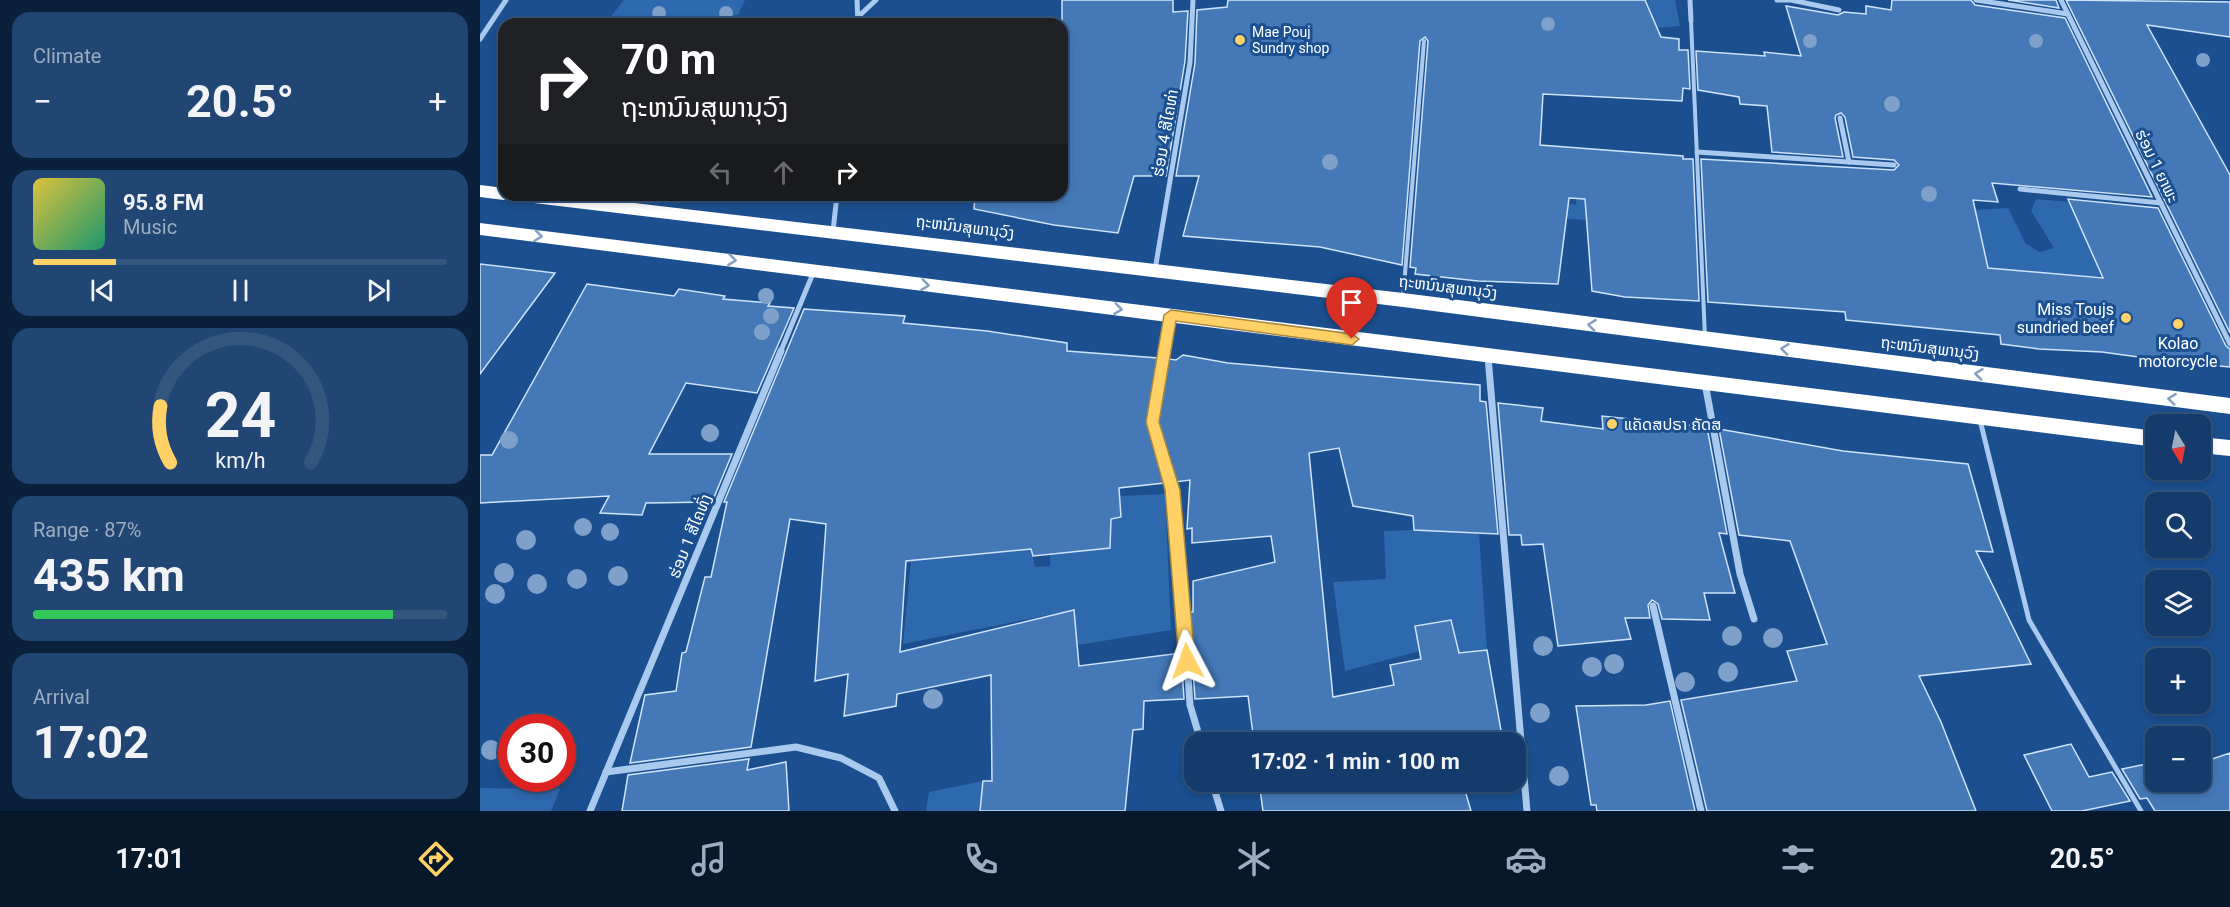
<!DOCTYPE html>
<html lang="en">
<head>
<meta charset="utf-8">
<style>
  body { margin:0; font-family:Roboto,"Noto Sans Lao",sans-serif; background:#214673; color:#f1f3f6; height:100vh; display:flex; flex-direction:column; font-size:22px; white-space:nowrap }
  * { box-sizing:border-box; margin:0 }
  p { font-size:20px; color:#9dadc1 }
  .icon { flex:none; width:33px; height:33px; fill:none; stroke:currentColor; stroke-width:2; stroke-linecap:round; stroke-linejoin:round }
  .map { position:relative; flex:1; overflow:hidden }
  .details { display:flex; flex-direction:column; gap:12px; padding:12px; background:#0b203b; width:480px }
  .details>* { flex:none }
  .banner { position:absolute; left:18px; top:18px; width:570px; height:183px; border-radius:18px; box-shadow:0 3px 9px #0003,0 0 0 2px #33557e; background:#202124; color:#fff; overflow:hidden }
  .needle { width:39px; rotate:170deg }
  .buttons { position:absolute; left:1665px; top:414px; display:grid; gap:12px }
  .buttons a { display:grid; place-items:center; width:66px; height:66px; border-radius:12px; background:#143b6b; box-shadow:0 3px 9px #0003,0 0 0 2px #33557e; font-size:30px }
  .speed { position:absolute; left:18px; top:714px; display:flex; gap:12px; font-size:30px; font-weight:700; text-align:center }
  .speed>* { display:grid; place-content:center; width:78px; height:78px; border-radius:50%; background:#143b6b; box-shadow:0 3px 9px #0003,0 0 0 2px #33557e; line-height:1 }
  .speed .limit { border:9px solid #d22; background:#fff; color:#111 }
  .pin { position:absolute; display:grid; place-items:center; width:51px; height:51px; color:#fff; margin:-62px -26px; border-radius:50% 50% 50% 0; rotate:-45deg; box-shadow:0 0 6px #0007 }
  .pin .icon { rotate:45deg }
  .me { position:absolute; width:66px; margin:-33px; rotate:356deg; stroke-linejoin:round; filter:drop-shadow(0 0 4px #0008) }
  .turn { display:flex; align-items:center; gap:21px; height:126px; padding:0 24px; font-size:27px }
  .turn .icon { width:78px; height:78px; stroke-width:2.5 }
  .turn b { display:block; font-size:42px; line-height:51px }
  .lanes { display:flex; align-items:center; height:57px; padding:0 24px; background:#0003; justify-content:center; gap:30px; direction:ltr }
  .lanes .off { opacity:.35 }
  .big { font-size:45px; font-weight:700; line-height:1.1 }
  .details .tile { flex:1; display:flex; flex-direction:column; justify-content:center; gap:9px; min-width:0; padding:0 21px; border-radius:18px; background:#214673 }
  .details .dial { align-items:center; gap:0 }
  .dial svg { height:156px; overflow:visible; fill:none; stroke:#33557e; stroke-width:7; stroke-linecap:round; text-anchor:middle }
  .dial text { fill:#f1f3f6; stroke:none }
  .song { display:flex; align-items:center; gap:18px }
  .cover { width:72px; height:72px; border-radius:9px; background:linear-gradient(135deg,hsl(50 70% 55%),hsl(160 70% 35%)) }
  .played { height:6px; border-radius:3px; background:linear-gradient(90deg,#ffd166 20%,#33557e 20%) }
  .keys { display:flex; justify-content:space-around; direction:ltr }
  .heat { display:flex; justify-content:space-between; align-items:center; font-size:33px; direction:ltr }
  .charge { height:9px; border-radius:4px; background:linear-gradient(90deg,#34c759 87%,#33557e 0) }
  .trip { position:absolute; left:704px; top:732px; width:342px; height:60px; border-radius:18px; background:#143b6b; box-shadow:0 3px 9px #0003,0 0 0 2px #33557e; font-weight:700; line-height:60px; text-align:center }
  .dock { display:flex; height:96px; justify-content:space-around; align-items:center; background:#08182b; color:#9dadc1 }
  .dock .icon { width:42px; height:42px }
  .dock .selected { color:#ffd166 }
  .dock b { font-size:27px; color:#f1f3f6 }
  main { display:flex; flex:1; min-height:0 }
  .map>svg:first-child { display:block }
  .green { fill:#2e69ad }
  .building { fill:#4478b7; stroke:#cfe3fa; stroke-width:1.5 }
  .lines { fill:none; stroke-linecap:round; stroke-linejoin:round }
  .lane-far1 { stroke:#a9c9ee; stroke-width:4 }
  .lane { stroke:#a9c9ee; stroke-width:5 }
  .street-far1 { stroke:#a9c9ee; stroke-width:5 }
  .street { stroke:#a9c9ee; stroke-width:7 }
  .highway { fill:#fff; fill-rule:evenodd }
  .tree { fill:#7ea0ca }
  .oneway { stroke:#829ec1 }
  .route { fill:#ffd166; stroke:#a68842; stroke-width:1.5 }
  .poi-dot { fill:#ffd166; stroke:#1b4f8f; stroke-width:2 }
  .labels { text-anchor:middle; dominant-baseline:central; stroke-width:6; stroke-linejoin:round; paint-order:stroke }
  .far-poi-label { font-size:14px; fill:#fff; stroke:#1b4f8f; text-anchor:start }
  .street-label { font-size:16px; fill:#fff; stroke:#1b4f8f }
  .poi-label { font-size:16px; fill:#fff; stroke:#1b4f8f; text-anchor:end }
</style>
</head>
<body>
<main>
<section class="details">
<div class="tile"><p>Climate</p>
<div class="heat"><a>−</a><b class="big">20.5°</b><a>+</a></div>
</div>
<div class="tile">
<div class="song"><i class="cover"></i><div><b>95.8 FM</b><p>Music</p></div></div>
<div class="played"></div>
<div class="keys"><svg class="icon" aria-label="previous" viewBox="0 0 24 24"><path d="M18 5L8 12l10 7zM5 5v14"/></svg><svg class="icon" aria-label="pause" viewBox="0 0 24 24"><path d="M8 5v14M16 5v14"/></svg><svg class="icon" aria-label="next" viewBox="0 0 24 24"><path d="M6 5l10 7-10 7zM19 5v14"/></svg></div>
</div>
<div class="tile dial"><svg viewBox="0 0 100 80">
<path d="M14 69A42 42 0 1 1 86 69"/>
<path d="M14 69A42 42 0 0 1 9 40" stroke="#ffd166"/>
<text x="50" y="56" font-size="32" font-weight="700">24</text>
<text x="50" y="72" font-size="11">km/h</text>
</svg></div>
<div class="tile"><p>Range · 87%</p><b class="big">435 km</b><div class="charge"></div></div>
<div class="tile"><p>Arrival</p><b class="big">17:02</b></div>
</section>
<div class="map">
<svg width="1750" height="811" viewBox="0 0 1750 811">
  <rect width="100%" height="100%" fill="#1b4f8f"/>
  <g class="green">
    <polygon points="144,0 265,0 258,15 241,17 238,22 127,21"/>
    <polygon points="1165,0 1195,0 1200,26 1175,28"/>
    <polygon points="1098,182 1103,199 1140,210 1116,221 1081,218 1081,202 1096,205"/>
    <polygon points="1556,199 1590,202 1621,276 1601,277 1507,268 1494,210 1528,208 1546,244 1560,252 1574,248 1551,211"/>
    <polygon points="685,494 691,630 597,645 594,610 423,644 431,560 551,549 555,567 570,566 570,554 630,548 631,519 641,517 640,496"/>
    <polygon points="934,530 999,533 1007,650 979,653 971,620 936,626 940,651 865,671 853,582 906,579 904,531"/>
    <polygon points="503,781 500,811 446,811 449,792"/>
    <polygon points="0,788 80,789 71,811 0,811"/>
  </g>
  <g class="building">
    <polygon points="582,0 693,0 693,12 708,11 705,61 686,176 654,176 638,233 574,225 494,209 495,195 582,195"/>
    <polygon points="748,0 1165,0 1181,37 1199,39 1199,50 1208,50 1210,89 1203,88 1202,101 1063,94 1060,145 1203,156 1203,159 1213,159 1219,301 1145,297 1112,291 1105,199 1089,198 1078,284 998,281 935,274 936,268 930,267 948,41 945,37 940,41 922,265 840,247 703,236 719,176 696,176 715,63 717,10 747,7"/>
    <polygon points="1412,0 1491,0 1495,5 1585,18 1672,197 1512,183 1518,202 1493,200 1508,268 1623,278 1588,199 1678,208 1746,346 1750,349 1750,367 1695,362 1622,352 1559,349 1521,344 1520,335 1366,320 1365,312 1228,302 1221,159 1414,170 1419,165 1414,160 1373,157 1365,117 1361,113 1356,115 1355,118 1363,157 1292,152 1287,106 1260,104 1259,97 1218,90 1216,51 1285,56 1284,52 1321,56 1306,6 1358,15 1364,12 1386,14 1386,6 1411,10"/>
    <polygon points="1528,0 1576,0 1579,8"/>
    <polygon points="1586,0 1750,2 1750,37 1667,25 1750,175 1750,333"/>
    <polygon points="0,264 75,273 0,374"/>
    <polygon points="107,284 194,296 199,289 245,296 243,299 290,303 288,306 314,308 277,393 206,383 169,454 252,454 232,502 166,503 162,515 120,513 129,496 0,503 0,455 12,455"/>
    <polygon points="324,309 425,316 423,323 507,331 587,343 587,351 678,358 667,423 684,483 639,488 641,517 631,519 630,548 553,556 551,549 426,561 420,652 594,610 599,666 701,653 704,699 664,701 663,729 653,730 645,811 500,811 503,781 512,781 511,675 417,694 416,706 364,716 368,674 335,681 346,524 310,519 271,747 150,763 165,695 196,691 202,653 206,652 225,577 231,577 247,502 244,502"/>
    <polygon points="703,355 748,363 1000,385 1000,401 1006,402 1018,534 934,530 933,516 873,506 859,448 829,453 853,697 914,685 910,665 941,659 935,626 971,620 979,653 1007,650 1023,742 774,742 768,696 715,699 709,612 713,612 713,581 795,562 791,536 712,543 712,528 707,529 710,480 695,482 678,422 689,359 696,360"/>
    <polygon points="1018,403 1063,408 1061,421 1123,429 1122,416 1227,427 1247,534 1239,533 1255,593 1224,593 1230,620 1182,619 1178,604 1172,600 1168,605 1170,618 1145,618 1151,639 1078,646 1063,544 1042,545 1041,535 1029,535"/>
    <polygon points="1239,429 1363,451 1488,464 1513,552 1496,551 1551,664 1439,676 1461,722 1496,811 1227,811 1201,700 1317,681 1307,651 1347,644 1310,541 1259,535"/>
    <polygon points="1190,701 1215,811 1117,811 1116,805 1111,805 1096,706 1166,705"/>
    <polygon points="1591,744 1609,777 1632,772 1650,801 1602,811 1572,811 1544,755"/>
    <polygon points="1750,753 1750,811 1675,811 1667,798 1660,799 1642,769 1676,762 1676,782 1720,782 1720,763"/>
    <polygon points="269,759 267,770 306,762 309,811 142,811 148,775"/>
    <polygon points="779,782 996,782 997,785 984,787 991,811 783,811"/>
  </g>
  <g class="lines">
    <g class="lane-far1">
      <polyline points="1211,21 1225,337"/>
      <polyline points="923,298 944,41"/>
    </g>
    <polyline class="lane" points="1500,420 1549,620 1661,811"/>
    <g class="street-far1">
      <polyline points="377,0 378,24"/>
      <polyline points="1210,0 1211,21"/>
      <polyline points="1297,0 1311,0 1359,10"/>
      <polyline points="1496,0 1588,14"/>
      <polyline points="1581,0 1750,344"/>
      <polyline points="379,16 396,0"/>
      <polyline points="0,39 26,0"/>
      <polyline points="1360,118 1369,162"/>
      <polyline points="1217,152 1414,165"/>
      <polyline points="1540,189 1681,203"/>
      <polyline points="353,231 357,195"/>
      <polyline points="675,270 710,62 713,0"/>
      <polyline points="300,353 334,271"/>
      <polyline points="684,353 691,316"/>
    </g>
    <g class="street">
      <polyline points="685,351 672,422 692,490 701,573 710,705 721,742"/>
      <polyline points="1008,357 1047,811"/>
      <polyline points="1225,383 1260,574 1274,619"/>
      <polyline points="1173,606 1221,811"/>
      <polyline points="126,772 316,747 361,758 399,778 415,811"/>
      <polyline points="732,782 741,811"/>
      <polyline points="110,811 301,351"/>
    </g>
    <g class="highway">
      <polygon points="0,185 24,188 24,195 86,195 923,293 1750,398 1750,414 923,307 37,201 30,197 24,200 0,197"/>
      <polygon points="0,223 1676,431 1676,447 0,235"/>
      <polygon points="1720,437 1750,440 1750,456 1720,453"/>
    </g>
  </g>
  <g class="tree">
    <circle cx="179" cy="13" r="7"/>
    <circle cx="246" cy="13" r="7"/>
    <circle cx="1068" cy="24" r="7"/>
    <circle cx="1330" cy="41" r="7"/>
    <circle cx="1556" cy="41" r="7"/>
    <circle cx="1723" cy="60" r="7"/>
    <circle cx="1412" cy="104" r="8"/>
    <circle cx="850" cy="162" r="8"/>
    <circle cx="1449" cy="194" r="8"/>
    <circle cx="286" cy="296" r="8"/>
    <circle cx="291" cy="316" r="8"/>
    <circle cx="282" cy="332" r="8"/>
    <circle cx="230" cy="433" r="9"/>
    <circle cx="29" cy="440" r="9"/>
    <circle cx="103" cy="527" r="9"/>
    <circle cx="130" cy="532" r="9"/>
    <circle cx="46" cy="540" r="10"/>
    <circle cx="24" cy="573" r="10"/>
    <circle cx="138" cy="576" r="10"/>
    <circle cx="97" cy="579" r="10"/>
    <circle cx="57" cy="584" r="10"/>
    <circle cx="15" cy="594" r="10"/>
    <circle cx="1252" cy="636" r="10"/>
    <circle cx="1293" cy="638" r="10"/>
    <circle cx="1063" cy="646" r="10"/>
    <circle cx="1134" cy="664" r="10"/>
    <circle cx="1112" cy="667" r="10"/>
    <circle cx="1248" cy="672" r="10"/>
    <circle cx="1205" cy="682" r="10"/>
    <circle cx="453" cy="699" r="10"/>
    <circle cx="1060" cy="713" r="10"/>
    <circle cx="11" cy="750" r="10"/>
    <circle cx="1079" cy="776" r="10"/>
  </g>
  <defs><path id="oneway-chevron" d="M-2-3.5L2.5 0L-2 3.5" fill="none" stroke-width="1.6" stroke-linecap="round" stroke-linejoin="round" transform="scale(1.5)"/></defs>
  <g class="oneway">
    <use href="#oneway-chevron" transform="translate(58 236) rotate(7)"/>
    <use href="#oneway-chevron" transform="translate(252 260) rotate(7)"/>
    <use href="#oneway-chevron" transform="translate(445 285) rotate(7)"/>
    <use href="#oneway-chevron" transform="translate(638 309) rotate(7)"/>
    <use href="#oneway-chevron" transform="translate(1112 325) rotate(-173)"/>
    <use href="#oneway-chevron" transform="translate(1305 349) rotate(-173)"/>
    <use href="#oneway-chevron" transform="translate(1499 374) rotate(-173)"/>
    <use href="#oneway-chevron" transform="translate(1692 399) rotate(-173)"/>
  </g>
  <polygon class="route" points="691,310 872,334 879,339 872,345 696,321 679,422 700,490 715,661 712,667 707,669 701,667 699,661 685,490 666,422 684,315"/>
  <g class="poi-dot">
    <circle cx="760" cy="40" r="6"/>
    <circle cx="1646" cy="318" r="6"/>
    <circle cx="1698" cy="324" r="6"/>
    <circle cx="1132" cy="424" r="6"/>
  </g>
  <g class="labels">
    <g class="far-poi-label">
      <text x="772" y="32">Mae Pouj<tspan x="772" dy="16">Sundry shop</tspan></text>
    </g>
    <g class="street-label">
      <text transform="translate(685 133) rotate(-80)">ຮ່ອມ 4 ສີໄຄທ່າ</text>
      <text transform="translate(1677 166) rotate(64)">ຮ່ອມ 1 ຍາພະ</text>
      <text transform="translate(485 227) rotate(7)">ຖະຫນົນສຸພານຸວົງ</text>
      <text transform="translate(968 287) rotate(7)">ຖະຫນົນສຸພານຸວົງ</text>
      <text transform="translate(1450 348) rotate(7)">ຖະຫນົນສຸພານຸວົງ</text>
      <text transform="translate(210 536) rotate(-68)">ຮ່ອມ 1 ສີໄຄທົ່ງ</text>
    </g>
    <g class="poi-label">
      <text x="1634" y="309">Miss Toujs<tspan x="1634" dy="18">sundried beef</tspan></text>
      <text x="1698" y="343" text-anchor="middle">Kolao<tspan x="1698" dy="18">motorcycle</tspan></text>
      <text x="1144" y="424" text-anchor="start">ແຄັດສປຣາ ຄັດສ</text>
    </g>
  </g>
</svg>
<div class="buttons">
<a><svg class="needle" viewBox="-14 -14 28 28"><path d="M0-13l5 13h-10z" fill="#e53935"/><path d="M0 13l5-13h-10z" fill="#9dadc1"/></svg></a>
<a><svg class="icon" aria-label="search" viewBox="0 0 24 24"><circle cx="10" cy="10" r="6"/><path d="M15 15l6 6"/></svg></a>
<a><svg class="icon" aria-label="layers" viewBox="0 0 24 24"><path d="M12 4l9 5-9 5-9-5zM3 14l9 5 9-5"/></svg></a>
<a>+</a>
<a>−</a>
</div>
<div class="speed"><div class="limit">30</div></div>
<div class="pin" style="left:872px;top:339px;background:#d93025"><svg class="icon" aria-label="arrive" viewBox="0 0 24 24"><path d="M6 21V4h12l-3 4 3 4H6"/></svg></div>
<svg class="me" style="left:707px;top:661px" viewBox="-20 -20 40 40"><path d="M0-17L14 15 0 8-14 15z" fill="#ffd166" stroke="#fff" stroke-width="4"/></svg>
<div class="trip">17:02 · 1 min · 100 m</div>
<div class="banner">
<div class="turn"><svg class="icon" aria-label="right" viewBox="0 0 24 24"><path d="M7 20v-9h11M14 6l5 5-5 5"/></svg><div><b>70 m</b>ຖະຫນົນສຸພານຸວົງ</div></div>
<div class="lanes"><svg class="icon off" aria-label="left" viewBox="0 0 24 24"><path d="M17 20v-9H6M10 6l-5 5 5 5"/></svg><svg class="icon off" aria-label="ahead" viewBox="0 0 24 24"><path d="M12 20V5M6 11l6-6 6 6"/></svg><svg class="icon" aria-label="right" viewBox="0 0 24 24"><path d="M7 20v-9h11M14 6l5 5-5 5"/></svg></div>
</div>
</div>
</main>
<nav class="dock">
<b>17:01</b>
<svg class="icon selected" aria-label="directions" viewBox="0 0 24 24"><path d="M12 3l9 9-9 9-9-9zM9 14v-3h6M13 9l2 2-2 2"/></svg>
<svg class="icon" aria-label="music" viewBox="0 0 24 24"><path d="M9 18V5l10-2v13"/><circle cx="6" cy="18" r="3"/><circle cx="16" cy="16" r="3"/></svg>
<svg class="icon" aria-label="phone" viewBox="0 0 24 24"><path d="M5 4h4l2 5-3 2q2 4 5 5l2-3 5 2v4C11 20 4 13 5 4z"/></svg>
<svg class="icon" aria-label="climate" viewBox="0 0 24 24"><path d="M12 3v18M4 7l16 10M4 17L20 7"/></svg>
<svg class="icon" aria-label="car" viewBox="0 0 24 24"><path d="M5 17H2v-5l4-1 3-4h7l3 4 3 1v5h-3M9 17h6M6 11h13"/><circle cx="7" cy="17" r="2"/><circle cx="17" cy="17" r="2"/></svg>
<svg class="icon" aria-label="filters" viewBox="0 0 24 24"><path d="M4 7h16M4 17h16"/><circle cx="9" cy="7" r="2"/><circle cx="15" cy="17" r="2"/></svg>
<b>20.5°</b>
</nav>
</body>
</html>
